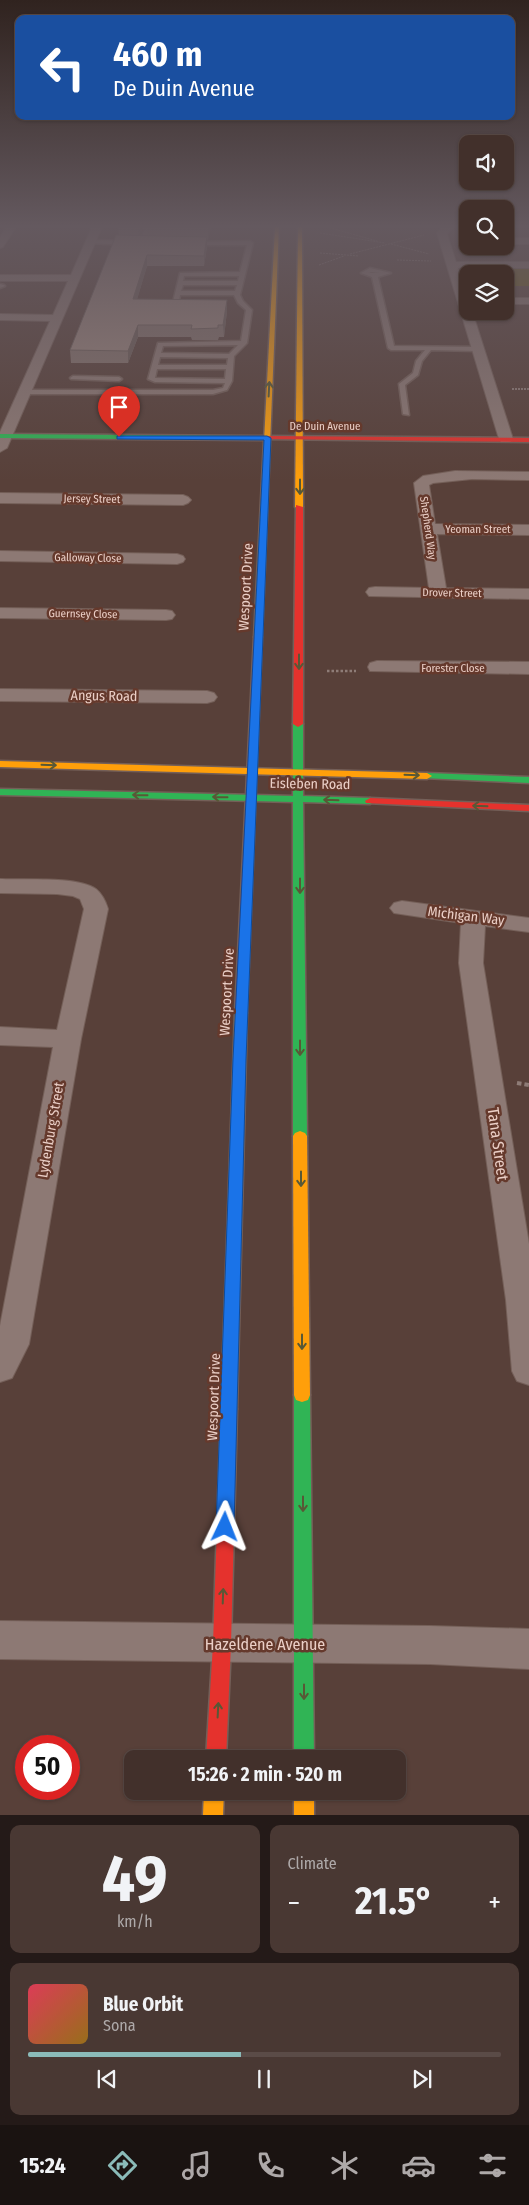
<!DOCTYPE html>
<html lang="en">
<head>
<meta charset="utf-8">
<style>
  body { margin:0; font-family:"Fira Sans Condensed",sans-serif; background:#493833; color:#f1f3f6; height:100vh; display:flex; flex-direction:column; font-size:19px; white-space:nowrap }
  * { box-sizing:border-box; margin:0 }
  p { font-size:16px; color:#aea9a9 }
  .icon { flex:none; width:28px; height:28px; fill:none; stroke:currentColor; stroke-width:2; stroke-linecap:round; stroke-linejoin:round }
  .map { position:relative; height:1815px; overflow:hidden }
  .panel { display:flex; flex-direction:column; gap:10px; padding:10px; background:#241a18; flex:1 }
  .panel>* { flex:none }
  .banner { position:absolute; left:15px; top:15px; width:500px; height:105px; border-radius:10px; box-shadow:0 1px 4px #0004,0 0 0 1px #5a4b47; background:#1a4fa0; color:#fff; overflow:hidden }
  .tools { position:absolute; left:459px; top:135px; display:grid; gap:10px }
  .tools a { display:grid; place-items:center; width:55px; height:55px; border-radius:10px; background:#42302b; box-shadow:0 1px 4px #0004,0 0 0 1px #5a4b47; font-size:25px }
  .speed { position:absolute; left:15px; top:1735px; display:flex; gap:10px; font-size:25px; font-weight:700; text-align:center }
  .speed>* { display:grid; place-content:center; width:65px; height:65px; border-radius:50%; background:#42302b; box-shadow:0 1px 4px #0004,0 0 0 1px #5a4b47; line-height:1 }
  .speed .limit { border:8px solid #d22; background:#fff; color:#111 }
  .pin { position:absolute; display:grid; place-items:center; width:42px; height:42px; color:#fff; margin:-51px -21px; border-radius:50% 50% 50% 0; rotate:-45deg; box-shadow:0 0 5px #0007 }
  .pin .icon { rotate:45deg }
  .me { position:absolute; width:55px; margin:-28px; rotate:2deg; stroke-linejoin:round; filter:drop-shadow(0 0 4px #0008) }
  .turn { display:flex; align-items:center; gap:18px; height:105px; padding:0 15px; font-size:22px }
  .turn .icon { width:65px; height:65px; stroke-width:2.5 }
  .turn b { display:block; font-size:35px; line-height:42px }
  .big { font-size:38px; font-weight:700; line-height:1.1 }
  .panel .widget { flex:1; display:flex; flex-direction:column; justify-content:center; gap:8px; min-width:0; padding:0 18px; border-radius:10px; background:#493833 }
  .panel .dial { align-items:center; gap:0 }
  .dial b { font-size:65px; line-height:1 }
  .song { display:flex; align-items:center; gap:15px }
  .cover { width:60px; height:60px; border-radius:8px; background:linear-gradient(135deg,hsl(350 70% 55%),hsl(40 70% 35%)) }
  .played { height:5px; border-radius:2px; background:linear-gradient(90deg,#8bbbb9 45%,#5a4b47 45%) }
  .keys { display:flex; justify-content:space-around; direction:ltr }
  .heat { display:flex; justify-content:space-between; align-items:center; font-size:28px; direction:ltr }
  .panel .tiles { flex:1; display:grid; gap:10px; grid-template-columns:1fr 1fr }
  .widget:last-child { grid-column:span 2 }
  .trip { position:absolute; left:124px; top:1750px; width:282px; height:50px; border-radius:10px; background:#42302b; box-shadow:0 1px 4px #0004,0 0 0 1px #5a4b47; font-weight:700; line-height:50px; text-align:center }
  .tabs { display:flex; height:80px; justify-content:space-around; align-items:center; background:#1a1311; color:#aea9a9 }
  .tabs .icon { width:35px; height:35px }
  .tabs .active { color:#8bbbb9 }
  .tabs b { font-size:22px; color:#f1f3f6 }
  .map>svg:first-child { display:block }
  .green { fill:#69590f }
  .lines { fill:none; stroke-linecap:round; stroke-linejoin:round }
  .lane-casing { stroke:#745f58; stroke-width:3 }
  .street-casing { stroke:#745f58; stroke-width:2 }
  .fast-casing { stroke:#745f58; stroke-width:3 }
  .slow-casing { stroke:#745f58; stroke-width:3 }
  .jam-casing { stroke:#745f58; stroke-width:3 }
  .path-far3 { stroke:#8e7c77; stroke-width:1; stroke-dasharray:2 1; stroke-linecap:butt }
  .path-far2 { stroke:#8e7c77; stroke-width:2; stroke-dasharray:2 1; stroke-linecap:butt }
  .path-far1 { stroke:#8e7c77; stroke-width:2.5; stroke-dasharray:2.5 2; stroke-linecap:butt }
  .path { stroke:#8e7c77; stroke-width:4; stroke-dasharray:4.5 3; stroke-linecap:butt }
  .lane { fill:#8d7974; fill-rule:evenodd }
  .street { fill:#8d7974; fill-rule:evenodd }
  .fast { fill:#30b455; fill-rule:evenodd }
  .slow { fill:#ff9f0a; fill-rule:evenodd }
  .jam { fill:#e5322d; fill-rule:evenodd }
  .wall { fill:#84726c }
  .shaded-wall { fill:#6c5d58 }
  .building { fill:#9a857e; stroke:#6c5d58 }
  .oneway { stroke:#585836 }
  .route { fill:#1a73e8; stroke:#114b97 }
  .labels { text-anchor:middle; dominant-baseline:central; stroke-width:5; stroke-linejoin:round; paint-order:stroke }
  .far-street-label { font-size:11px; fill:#ebcfc7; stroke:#65392c }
  .street-label { font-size:14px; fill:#ebcfc7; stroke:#65392c }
  .near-street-label { font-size:16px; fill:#ebcfc7; stroke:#65392c }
</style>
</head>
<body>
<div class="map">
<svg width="529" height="1815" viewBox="0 0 529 1815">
  <rect width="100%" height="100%" fill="#584039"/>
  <polygon class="green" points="497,268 529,268 529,286 508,286 505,274 497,271"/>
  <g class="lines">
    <defs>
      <g id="lane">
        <polygon points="129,227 150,227 144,244 139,243 145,229"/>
        <polygon points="90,240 130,241 133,243 130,245 88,243"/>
        <path d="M250 241 253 243 240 295 243 301 252 310 247 343 234 356 232 381 227 390 213 394H25L22 392 25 390H213L223 388 225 383 155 382 148 379 158 343 241 341 246 310 238 303 234 295H180L179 301 191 303V305L173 302 180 273 240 272 247 245H190L188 242ZM184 276H239L238 281H183ZM183 285H237L235 291H181ZM238 345 229 354 161 353 163 346ZM160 357 228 358 227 365H158ZM157 369H226L225 379 155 378Z"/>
        <path d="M370 268 391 273 378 277 394 346 478 347 481 349 478 351 431 350 422 361 418 375 405 385 409 415 403 414 399 384 413 373 416 361 425 350H391L388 348 372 277 361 273ZM371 272 380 273H369Z"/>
        <polygon points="0,284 4,285 5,286 0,288"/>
        <polygon points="73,376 119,377 122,379 119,381 71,379 70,378"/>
      </g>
      <g id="street">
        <polygon points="6,227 16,227 3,247 0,248 0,237"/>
        <polygon points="92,227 102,227 7,448 0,452 0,432 50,321 0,320 0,314 53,315 68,281 0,281 0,275 71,275"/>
        <polygon points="443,227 454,227 447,234 456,262 529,262 529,268 458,268 468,297 468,311 472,311 513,439 511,442 501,442 499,439 437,233"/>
        <rect x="505" y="238" width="24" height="6"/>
        <rect x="505" y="298" width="24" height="6"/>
        <polygon points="455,471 529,472 529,480 472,479 433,483 429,485 435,524 529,525 529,535 437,534 446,588 529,589 529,599 369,596 366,592 369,588 375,587 429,588 414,483 423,476"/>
        <polygon points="0,493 183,495 188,497 191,500 188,503 183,505 0,503"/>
        <polygon points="0,551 177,554 183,556 185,559 183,562 177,564 0,561"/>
        <polygon points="0,608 166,610 172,611 175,615 172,619 166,620 0,618"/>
        <polygon points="377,661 529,662 529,674 370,671 368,667 370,663"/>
        <polygon points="0,689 207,691 214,693 217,697 214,701 207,703 0,701"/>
        <path d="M0 879C24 880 77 876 96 889 102 894 106 902 108 909L81 1039 29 1344 12 1378 0 1382V1326L53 1047 0 1045V1027L57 1030 84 909 80 899 73 896 57 894 0 893Z"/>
        <polygon points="402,901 529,918 529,932 485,926 483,963 529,1244 529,1385 517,1381 512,1371 506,1300 459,963 461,923 394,913 390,908 394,903"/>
        <polygon points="0,1621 430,1626 529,1629 529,1669 430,1664 0,1659"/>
      </g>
      <g id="fast">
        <polygon points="0,434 266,436 269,438 266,440 0,438"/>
        <polygon points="298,721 303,724 303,796 370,798 375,801 370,804 303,802 307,1136 305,1139 300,1141 295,1139 293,1136 293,802 0,795 0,789 293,796 293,724"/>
        <polygon points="427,773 529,777 529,783 423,778 422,776"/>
        <polygon points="302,1388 308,1390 310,1395 314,1759 294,1759 294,1395 296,1390"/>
      </g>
      <g id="slow">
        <polygon points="275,227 279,227 262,637 258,640 254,637"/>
        <polygon points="298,227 302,227 303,507 299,509 295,507"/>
        <polygon points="0,761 427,773 432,776 427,779 0,767"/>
        <polygon points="241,1009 247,1013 237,1409 235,1414 229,1416 223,1414 221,1409 235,1013"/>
        <polygon points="300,1131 305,1133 307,1136 310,1395 308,1400 302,1402 296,1400 294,1395 293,1136 295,1133"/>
        <polygon points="204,1791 224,1791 223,1815 203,1815"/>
        <rect x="294" y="1791" width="20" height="24"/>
      </g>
      <g id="jam">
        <polygon points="266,436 529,438 529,442 264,439 264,437"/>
        <polygon points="296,505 303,507 303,724 298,727 293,724"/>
        <polygon points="258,634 262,637 247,1013 241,1017 235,1013 254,637"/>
        <polygon points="370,798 529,805 529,811 366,803 365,801"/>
        <polygon points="229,1402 235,1404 237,1409 231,1644 226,1759 206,1759 213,1644 221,1409 223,1404"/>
      </g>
    </defs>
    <use href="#lane" class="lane-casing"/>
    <use href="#street" class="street-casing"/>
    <use href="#fast" class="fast-casing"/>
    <use href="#slow" class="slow-casing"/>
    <use href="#jam" class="jam-casing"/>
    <g class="path-far3">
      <polyline points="327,227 377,241"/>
      <polyline points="320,233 385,243"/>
      <polyline points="391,244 429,254"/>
      <polyline points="320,253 359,256"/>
      <polyline points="350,254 424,235"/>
      <polyline points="397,260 431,261"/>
      <polyline points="319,265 344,256"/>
    </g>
    <polyline class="path-far2" points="512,389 529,389"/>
    <polyline class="path-far1" points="327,671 356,671"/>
    <polyline class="path" points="517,1083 529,1085"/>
    <use href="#lane" class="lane"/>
    <use href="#street" class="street"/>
    <use href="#fast" class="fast"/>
    <use href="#slow" class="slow"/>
    <use href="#jam" class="jam"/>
  </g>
  <polygon class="wall" points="118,227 142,227 142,231 140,236 147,236 147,227 211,227 208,240 207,240 207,247 204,266 147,266 137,299 227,311 224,337 219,337 218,340 192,340 191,337 138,337 128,363 71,363 70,350 119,235"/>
  <g class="shaded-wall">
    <polygon points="138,227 142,227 142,231 139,239"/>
    <polygon points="208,227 211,227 208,240"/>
    <polygon points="207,237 207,247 204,266 204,256"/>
    <polygon points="147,255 147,266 134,310 133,299"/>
    <polygon points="227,300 227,311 224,337 223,325"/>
    <polygon points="138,325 138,337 128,363 128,351"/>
  </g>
  <polygon class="building" points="116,235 207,237 204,256 147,255 133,299 227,300 223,325 218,325 218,328 191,329 192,325 138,325 128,351 70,350"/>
  <defs><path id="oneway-shaft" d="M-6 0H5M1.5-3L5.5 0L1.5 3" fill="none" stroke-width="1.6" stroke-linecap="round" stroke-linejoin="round" transform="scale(1.25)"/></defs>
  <g class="oneway">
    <use href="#oneway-shaft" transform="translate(269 389) rotate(-87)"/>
    <use href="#oneway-shaft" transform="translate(300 487) rotate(90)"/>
    <use href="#oneway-shaft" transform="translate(299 662) rotate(90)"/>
    <use href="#oneway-shaft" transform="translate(49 765) rotate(2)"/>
    <use href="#oneway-shaft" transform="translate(412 775) rotate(2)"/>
    <use href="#oneway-shaft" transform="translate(140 795) rotate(-179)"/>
    <use href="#oneway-shaft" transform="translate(220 797) rotate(-179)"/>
    <use href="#oneway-shaft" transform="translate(331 800) rotate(-178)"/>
    <use href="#oneway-shaft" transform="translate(480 806) rotate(-178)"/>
    <use href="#oneway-shaft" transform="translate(300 886) rotate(90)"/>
    <use href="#oneway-shaft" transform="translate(300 1048) rotate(90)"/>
    <use href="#oneway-shaft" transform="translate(301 1179) rotate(90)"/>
    <use href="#oneway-shaft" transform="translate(302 1342) rotate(90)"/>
    <use href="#oneway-shaft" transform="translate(303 1504) rotate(90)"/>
    <use href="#oneway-shaft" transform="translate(223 1596) rotate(-88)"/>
    <use href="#oneway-shaft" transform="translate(304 1692) rotate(90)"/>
    <use href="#oneway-shaft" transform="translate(218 1710) rotate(-87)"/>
  </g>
  <linearGradient id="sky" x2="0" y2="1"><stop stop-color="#30231f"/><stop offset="0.47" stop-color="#64595f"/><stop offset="1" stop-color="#64595f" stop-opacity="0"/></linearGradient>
  <rect width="529" height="481" fill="url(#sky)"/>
  <polygon class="route" points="117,436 267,436 271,438 246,1059 234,1527 231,1533 225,1536 219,1533 216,1527 233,1059 264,440 119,439 117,439"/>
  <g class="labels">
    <g class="far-street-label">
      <text x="325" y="426">De Duin Avenue</text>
      <text transform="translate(92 499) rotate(1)">Jersey Street</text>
      <text transform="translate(428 528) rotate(82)">Shepherd Way</text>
      <text x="478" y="529">Yeoman Street</text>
      <text transform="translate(88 558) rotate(1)">Galloway Close</text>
      <text transform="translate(452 593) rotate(1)">Drover Street</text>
      <text transform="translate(83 614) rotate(1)">Guernsey Close</text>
      <text x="453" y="668">Forester Close</text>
    </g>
    <g class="street-label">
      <text transform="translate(246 587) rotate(-87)">Wespoort Drive</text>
      <text transform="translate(104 696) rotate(1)">Angus Road</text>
      <text transform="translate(310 784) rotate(1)">Eisleben Road</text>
      <text transform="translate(466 916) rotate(7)">Michigan Way</text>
      <text transform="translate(227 992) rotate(-87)">Wespoort Drive</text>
      <text transform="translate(51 1130) rotate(-80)">Lydenburg Street</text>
      <text transform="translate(214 1397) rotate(-88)">Wespoort Drive</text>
    </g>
    <g class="near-street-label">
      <text transform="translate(498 1144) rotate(82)">Tana Street</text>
      <text x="265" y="1644">Hazeldene Avenue</text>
    </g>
  </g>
</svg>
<div class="tools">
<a><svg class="icon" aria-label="sound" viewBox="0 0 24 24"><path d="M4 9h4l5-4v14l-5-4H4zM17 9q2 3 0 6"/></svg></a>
<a><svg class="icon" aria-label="search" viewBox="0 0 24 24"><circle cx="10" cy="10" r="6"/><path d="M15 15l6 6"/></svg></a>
<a><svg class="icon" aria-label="layers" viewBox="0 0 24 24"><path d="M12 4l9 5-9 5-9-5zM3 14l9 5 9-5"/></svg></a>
</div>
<div class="speed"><div class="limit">50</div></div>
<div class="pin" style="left:119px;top:437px;background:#d93025"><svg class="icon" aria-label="arrive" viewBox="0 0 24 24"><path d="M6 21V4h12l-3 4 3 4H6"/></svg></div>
<svg class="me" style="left:225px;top:1527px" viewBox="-20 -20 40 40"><path d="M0-17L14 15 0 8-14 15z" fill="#1a73e8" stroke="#fff" stroke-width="4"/></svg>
<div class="trip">15:26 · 2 min · 520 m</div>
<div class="banner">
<div class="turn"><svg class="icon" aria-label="left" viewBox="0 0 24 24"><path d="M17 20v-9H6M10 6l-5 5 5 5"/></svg><div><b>460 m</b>De Duin Avenue</div></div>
</div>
</div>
<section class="panel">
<div class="tiles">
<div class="widget dial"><b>49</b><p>km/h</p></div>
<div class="widget"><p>Climate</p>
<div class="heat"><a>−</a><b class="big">21.5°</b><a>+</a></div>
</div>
<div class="widget">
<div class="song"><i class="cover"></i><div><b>Blue Orbit</b><p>Sona</p></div></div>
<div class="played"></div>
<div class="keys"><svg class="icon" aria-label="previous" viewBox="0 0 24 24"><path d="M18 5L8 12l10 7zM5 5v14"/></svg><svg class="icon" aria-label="pause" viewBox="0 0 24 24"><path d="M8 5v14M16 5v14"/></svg><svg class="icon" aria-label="next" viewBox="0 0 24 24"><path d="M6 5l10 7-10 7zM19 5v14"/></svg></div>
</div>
</div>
</section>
<nav class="tabs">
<b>15:24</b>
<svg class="icon active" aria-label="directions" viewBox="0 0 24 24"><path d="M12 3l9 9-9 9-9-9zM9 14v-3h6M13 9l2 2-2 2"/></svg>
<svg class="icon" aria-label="music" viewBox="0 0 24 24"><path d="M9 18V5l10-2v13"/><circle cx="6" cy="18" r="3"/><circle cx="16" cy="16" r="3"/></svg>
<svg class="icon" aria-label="phone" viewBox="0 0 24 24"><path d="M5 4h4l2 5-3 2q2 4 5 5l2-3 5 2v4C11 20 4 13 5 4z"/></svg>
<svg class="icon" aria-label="climate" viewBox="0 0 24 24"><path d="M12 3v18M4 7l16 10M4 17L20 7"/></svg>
<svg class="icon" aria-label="car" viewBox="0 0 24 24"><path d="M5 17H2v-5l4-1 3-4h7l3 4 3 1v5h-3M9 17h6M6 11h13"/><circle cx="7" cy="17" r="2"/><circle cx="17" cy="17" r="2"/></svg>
<svg class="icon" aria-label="filters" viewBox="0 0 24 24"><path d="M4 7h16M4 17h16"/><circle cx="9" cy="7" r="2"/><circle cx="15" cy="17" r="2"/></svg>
</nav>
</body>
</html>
